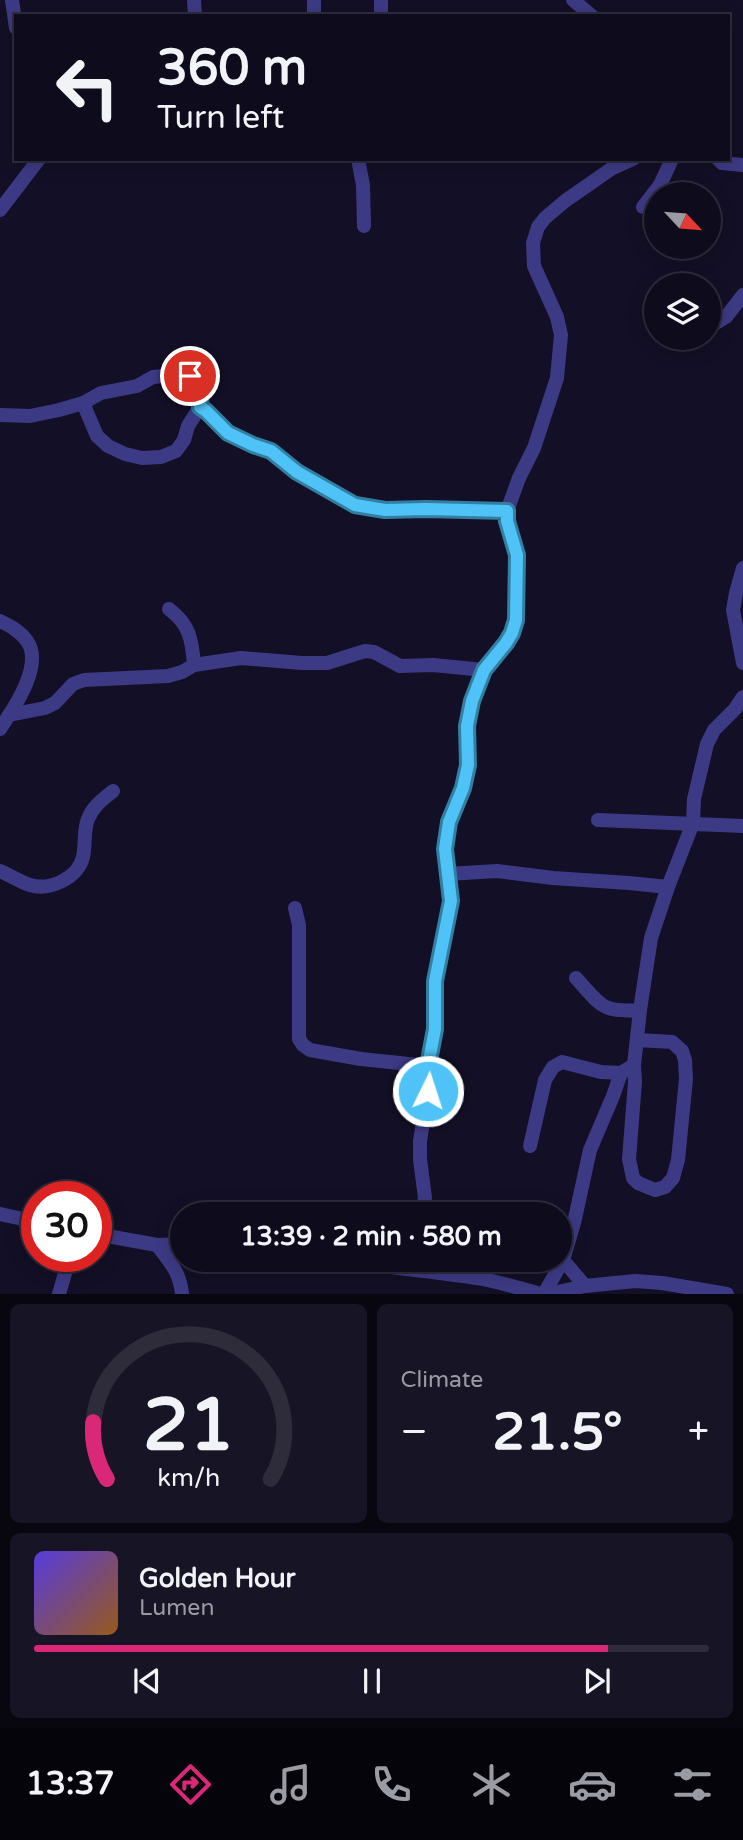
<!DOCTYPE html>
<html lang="en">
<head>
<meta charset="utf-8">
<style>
  body { margin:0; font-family:"Varela Round",sans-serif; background:#171425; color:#f1f3f6; height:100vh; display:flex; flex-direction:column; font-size:26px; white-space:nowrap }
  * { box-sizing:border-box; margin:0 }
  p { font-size:23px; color:#9b9ba3 }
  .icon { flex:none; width:38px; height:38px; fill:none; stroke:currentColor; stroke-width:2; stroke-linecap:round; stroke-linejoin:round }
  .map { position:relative; height:1294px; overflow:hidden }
  .panel { display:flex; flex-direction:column; gap:10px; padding:10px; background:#08060f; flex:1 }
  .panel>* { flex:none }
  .top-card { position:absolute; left:14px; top:14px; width:716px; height:147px; border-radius:0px; box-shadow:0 4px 18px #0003,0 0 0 2px #2e2b3b; background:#0e0b1c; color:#f1f3f6; overflow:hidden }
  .needle { width:46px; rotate:116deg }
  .buttons { position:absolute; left:644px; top:182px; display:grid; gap:14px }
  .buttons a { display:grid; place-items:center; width:77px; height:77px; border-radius:50%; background:#0e0b1c; box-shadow:0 4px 18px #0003,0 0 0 2px #2e2b3b; font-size:35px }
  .speed { position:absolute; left:21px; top:1181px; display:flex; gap:14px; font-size:35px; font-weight:700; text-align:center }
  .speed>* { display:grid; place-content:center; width:91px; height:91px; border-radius:50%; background:#0e0b1c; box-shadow:0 4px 18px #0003,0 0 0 2px #2e2b3b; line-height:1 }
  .speed .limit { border:10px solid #d22; background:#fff; color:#111 }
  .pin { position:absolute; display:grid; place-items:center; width:60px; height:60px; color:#fff; margin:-30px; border:4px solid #fff; border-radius:50%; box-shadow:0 2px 7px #0007 }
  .me { position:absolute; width:77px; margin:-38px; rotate:4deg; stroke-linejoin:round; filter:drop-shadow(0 0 5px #0008) }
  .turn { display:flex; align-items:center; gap:24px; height:147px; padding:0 28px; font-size:32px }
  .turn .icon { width:91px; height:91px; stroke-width:2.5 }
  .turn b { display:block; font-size:49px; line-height:60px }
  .big { font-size:52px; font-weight:700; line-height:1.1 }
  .panel .widget { flex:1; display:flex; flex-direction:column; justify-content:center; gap:10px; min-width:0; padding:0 24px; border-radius:10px; background:#171425 }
  .panel .dial { align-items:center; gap:0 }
  .dial svg { height:182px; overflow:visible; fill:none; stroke:#2e2b3b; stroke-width:7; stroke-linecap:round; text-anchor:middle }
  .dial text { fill:#f1f3f6; stroke:none }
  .song { display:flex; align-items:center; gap:21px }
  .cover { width:84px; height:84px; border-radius:10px; background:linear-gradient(135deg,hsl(250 70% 55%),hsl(30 70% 35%)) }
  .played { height:7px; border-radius:4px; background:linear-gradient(90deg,#db2777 85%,#2e2b3b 85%) }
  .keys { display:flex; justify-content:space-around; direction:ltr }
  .heat { display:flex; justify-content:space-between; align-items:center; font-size:38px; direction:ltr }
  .panel .tiles { flex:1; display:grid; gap:10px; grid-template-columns:1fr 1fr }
  .widget:last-child { grid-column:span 2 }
  .trip { position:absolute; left:170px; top:1202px; width:402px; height:70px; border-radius:35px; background:#0e0b1c; box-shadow:0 4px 18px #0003,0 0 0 2px #2e2b3b; font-weight:700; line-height:70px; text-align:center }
  .tabs { display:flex; height:112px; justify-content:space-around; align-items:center; background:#06040b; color:#9b9ba3 }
  .tabs .icon { width:49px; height:49px }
  .tabs .current { color:#db2777 }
  .tabs b { font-size:32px; color:#f1f3f6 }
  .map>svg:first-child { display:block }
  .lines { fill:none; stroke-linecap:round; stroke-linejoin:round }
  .minor { stroke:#3d3a85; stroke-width:14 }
  .route-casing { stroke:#337fa1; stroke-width:18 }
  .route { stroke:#4fc3f7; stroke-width:12 }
</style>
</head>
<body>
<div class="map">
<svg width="743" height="1294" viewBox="0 0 743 1294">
  <rect width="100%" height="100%" fill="#130f26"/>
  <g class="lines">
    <g class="minor">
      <polyline points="12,0 16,28"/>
      <polyline points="194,0 195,16"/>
      <polyline points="381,0 381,10"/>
      <polyline points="573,0 592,16"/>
      <polyline points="314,16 314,0"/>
      <polyline points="358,159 363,185 364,226"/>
      <polyline points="718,159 722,163 743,165"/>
      <polyline points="643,207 660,185 672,159"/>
      <polyline points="0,210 39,159"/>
      <polyline points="709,327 726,317 743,295"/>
      <polyline points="200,407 206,411 228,433 253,445 271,451 297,472 355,505 385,510 426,509 507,511"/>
      <polyline points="0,415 30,416 59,410 83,403 101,393 137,386 153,377 174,375 190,376 198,382 201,391 200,407 188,426 184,440 176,451 161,457 142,458 125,454 108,446 97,436 83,403"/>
      <polyline points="743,568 736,593 733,610 743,663"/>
      <path d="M169 609C190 625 192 640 194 665"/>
      <path d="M0 621C10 626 20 631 27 641 44 665 14 708 0 729"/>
      <polyline points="9,715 45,708 55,703 73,684 84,680 168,676 182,672 194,665 241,658 302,663 327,663 365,651 374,652 400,666 433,665 484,670"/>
      <polyline points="598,820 743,826"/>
      <path d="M0 871C10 875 20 882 30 885 50 891 78 878 83 857 86 844 83 831 88 819 93 806 103 799 113 791"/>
      <polyline points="447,874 497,871 553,878 629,883 668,887"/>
      <polyline points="295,908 299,925 299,1039 303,1045 310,1050 361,1059 428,1066"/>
      <path d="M576 978C601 1005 601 1013 640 1010"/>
      <polyline points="638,1040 672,1042 682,1051 685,1060 686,1079 678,1160 673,1178 665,1187 655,1190 638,1183 633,1178 629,1159 635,1082 634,1065 640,1010 651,938 668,887 693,823 694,799 707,744 714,730 735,709 743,697"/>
      <polyline points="530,1146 545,1080 553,1067 562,1062 601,1072 621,1073"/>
      <polyline points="0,1214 37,1222"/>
      <polyline points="422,1214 425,1198 420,1159 420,1141 428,1092 428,1066 435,1029 435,981 451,902 445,849 449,822 463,788 468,765 467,726 472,701 484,670 506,643 512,633 516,620 517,556 507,521 507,511 519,478 534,448 557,378 561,335 557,317 534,266 533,243 538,227 545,218 565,201 611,169 633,159"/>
      <polyline points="96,1234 157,1245 182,1244"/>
      <path d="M157 1245C170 1262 180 1272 182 1294"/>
      <path d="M347 1260C394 1269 441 1272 488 1280 505 1284 523 1289 541 1294"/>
      <polyline points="563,1260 585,1286 635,1281 662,1283 727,1294"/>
      <polyline points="59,1294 70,1256"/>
      <polyline points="544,1294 563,1260 574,1223 590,1150 613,1096 621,1073 634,1065"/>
      <polyline points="548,1294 585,1286"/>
    </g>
  </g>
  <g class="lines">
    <defs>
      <path id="route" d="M190 376C202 385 201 393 200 407L206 411 228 433 253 445 271 451 297 472 355 505 385 510 426 509 507 511V521L517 555 516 620 512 633 506 643 484 670 472 701 467 726 468 765 463 788 449 822 445 849 451 901 435 981V1029L428 1066V1091"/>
    </defs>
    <use href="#route" class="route-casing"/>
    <use href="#route" class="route"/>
  </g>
</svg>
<div class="buttons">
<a><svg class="needle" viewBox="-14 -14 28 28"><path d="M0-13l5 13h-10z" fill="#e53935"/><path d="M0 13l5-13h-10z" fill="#9b9ba3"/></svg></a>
<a><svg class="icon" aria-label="layers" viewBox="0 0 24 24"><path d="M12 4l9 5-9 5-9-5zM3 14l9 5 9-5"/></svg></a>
</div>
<div class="speed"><div class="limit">30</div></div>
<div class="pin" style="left:190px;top:376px;background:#d93025"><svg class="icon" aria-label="arrive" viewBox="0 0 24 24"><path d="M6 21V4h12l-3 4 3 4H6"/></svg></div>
<svg class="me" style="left:428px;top:1091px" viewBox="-20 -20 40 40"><circle r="17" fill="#4fc3f7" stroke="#fff" stroke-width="3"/><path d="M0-11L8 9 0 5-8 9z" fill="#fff"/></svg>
<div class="trip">13:39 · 2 min · 580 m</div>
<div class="top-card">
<div class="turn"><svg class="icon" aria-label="left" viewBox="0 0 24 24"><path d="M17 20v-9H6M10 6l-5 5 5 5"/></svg><div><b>360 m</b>Turn left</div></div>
</div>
</div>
<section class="panel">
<div class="tiles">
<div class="widget dial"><svg viewBox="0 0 100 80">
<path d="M14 69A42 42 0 1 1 86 69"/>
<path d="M14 69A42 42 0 0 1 8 44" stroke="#db2777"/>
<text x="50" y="56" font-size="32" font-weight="700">21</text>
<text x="50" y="72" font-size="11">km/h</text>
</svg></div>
<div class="widget"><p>Climate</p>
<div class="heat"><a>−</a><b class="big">21.5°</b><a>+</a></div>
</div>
<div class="widget">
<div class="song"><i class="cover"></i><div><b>Golden Hour</b><p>Lumen</p></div></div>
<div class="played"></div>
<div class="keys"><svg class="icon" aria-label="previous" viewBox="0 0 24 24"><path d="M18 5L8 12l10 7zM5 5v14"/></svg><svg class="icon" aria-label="pause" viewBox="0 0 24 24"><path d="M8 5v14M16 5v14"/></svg><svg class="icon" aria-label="next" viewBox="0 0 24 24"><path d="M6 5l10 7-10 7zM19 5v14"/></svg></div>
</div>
</div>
</section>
<nav class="tabs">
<b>13:37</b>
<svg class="icon current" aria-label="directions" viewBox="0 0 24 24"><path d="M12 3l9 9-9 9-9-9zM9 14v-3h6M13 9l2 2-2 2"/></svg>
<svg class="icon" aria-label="music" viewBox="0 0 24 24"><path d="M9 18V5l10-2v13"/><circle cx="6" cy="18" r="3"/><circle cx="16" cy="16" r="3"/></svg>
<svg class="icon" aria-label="phone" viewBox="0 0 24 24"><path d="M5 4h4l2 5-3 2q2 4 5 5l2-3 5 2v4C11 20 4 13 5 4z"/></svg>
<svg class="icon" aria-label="climate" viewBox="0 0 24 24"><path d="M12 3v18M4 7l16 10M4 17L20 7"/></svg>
<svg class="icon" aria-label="car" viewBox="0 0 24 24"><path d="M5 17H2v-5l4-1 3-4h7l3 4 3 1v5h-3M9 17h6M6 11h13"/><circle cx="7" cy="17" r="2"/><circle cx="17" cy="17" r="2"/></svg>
<svg class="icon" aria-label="filters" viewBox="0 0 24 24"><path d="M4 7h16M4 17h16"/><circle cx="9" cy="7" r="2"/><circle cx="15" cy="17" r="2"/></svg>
</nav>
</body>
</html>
